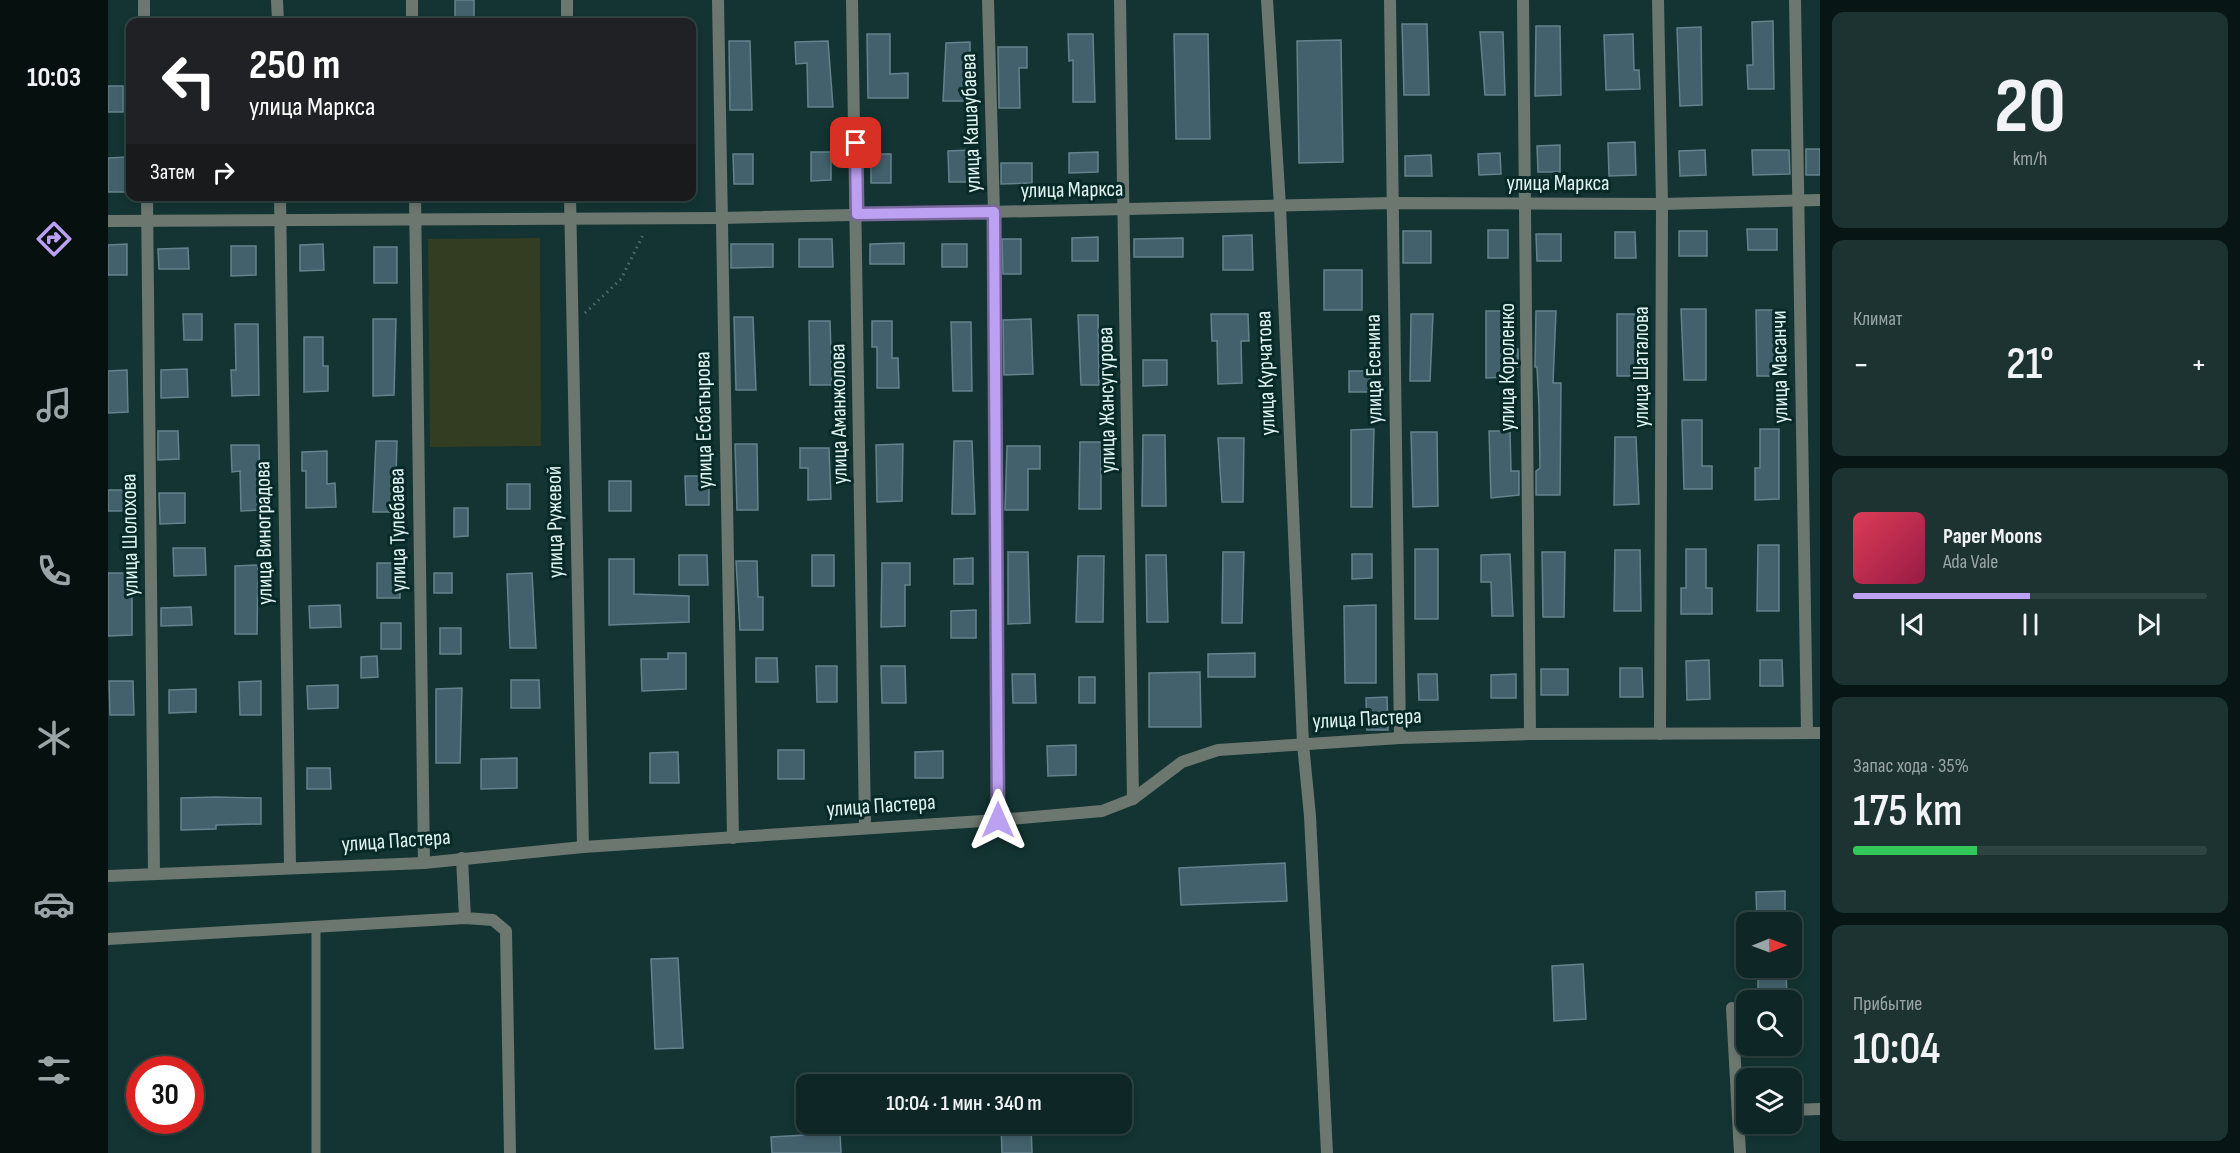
<!DOCTYPE html>
<html lang="ru">
<head>
<meta charset="utf-8">
<style>
  body { margin:0; font-family:"Sofia Sans Condensed",sans-serif; background:#1c3332; color:#f1f3f6; height:100vh; display:flex; flex-direction:column; font-size:22px; white-space:nowrap }
  * { box-sizing:border-box; margin:0 }
  p { font-size:20px; color:#9ba5a7 }
  .icon { flex:none; width:33px; height:33px; fill:none; stroke:currentColor; stroke-width:2; stroke-linecap:round; stroke-linejoin:round }
  .map { position:relative; flex:1; overflow:hidden }
  .panel { display:flex; flex-direction:column; gap:12px; padding:12px; background:#081515; width:420px }
  .panel>* { flex:none }
  .guide { position:absolute; left:18px; top:18px; width:570px; height:183px; border-radius:12px; box-shadow:0 3px 9px #0003,0 0 0 2px #2e4443; background:#202124; color:#fff; overflow:hidden }
  .needle { width:39px; rotate:89deg }
  .buttons { position:absolute; left:1628px; top:912px; display:grid; gap:12px }
  .buttons a { display:grid; place-items:center; width:66px; height:66px; border-radius:12px; background:#0e2726; box-shadow:0 3px 9px #0003,0 0 0 2px #2e4443; font-size:30px }
  .speed { position:absolute; left:18px; top:1056px; display:flex; gap:12px; font-size:30px; font-weight:700; text-align:center }
  .speed>* { display:grid; place-content:center; width:78px; height:78px; border-radius:50%; background:#0e2726; box-shadow:0 3px 9px #0003,0 0 0 2px #2e4443; line-height:1 }
  .speed .limit { border:9px solid #d22; background:#fff; color:#111 }
  .pin { position:absolute; display:grid; place-items:center; width:51px; height:51px; color:#fff; margin:-26px; border-radius:12px; box-shadow:0 3px 9px #0006 }
  .me { position:absolute; width:66px; margin:-33px; rotate:0deg; stroke-linejoin:round; filter:drop-shadow(0 0 4px #0008) }
  .turn { display:flex; align-items:center; gap:21px; height:126px; padding:0 24px; font-size:27px }
  .turn .icon { width:78px; height:78px; stroke-width:2.5 }
  .turn b { display:block; font-size:42px; line-height:51px }
  .then { display:flex; align-items:center; height:57px; padding:0 24px; background:#0003; gap:12px; font-size:22px }
  .big { font-size:45px; font-weight:600; line-height:1.1 }
  .panel .card { flex:1; display:flex; flex-direction:column; justify-content:center; gap:9px; min-width:0; padding:0 21px; border-radius:12px; background:#1c3332 }
  .panel .dial { align-items:center; gap:0 }
  .dial b { font-size:78px; line-height:1 }
  .song { display:flex; align-items:center; gap:18px }
  .cover { width:72px; height:72px; border-radius:9px; background:linear-gradient(135deg,hsl(350 70% 55%),hsl(340 70% 35%)) }
  .played { height:6px; border-radius:3px; background:linear-gradient(90deg,#bca0f2 50%,#2e4443 50%) }
  .keys { display:flex; justify-content:space-around; direction:ltr }
  .heat { display:flex; justify-content:space-between; align-items:center; font-size:33px; direction:ltr }
  .charge { height:9px; border-radius:4px; background:linear-gradient(90deg,#34c759 35%,#2e4443 0) }
  .trip { position:absolute; left:688px; top:1074px; width:336px; height:60px; border-radius:12px; background:#0e2726; box-shadow:0 3px 9px #0003,0 0 0 2px #2e4443; font-weight:600; line-height:60px; text-align:center }
  main { display:flex; flex:1; min-height:0 }
  .tabs { display:flex; flex-direction:column; width:108px; justify-content:space-around; align-items:center; background:#06100f; color:#9ba5a7 }
  .tabs .icon { width:42px; height:42px }
  .tabs .active { color:#bca0f2 }
  .tabs b { font-size:27px; color:#f1f3f6 }
  .map>svg:first-child { display:block }
  .green { fill:#323d21 }
  .building { fill:#43616c; stroke:#64828d; stroke-width:1.5 }
  .lines { fill:none; stroke-linecap:round; stroke-linejoin:round }
  .path { stroke:#516e6c; stroke-width:3; stroke-dasharray:1.5 4.5; stroke-linecap:butt }
  .lane { stroke:#6c7770; stroke-width:9 }
  .street { stroke:#6c7770; stroke-width:12 }
  .route-casing { stroke:#7a689d; stroke-width:15 }
  .route { stroke:#bca0f2; stroke-width:10 }
  .labels { text-anchor:middle; dominant-baseline:central; stroke-width:6; stroke-linejoin:round; paint-order:stroke }
  .street-label { font-size:22px; fill:#e0f3f1; stroke:#072a28 }
</style>
</head>
<body>
<main>
<nav class="tabs">
<b>10:03</b>
<svg class="icon active" aria-label="directions" viewBox="0 0 24 24"><path d="M12 3l9 9-9 9-9-9zM9 14v-3h6M13 9l2 2-2 2"/></svg>
<svg class="icon" aria-label="music" viewBox="0 0 24 24"><path d="M9 18V5l10-2v13"/><circle cx="6" cy="18" r="3"/><circle cx="16" cy="16" r="3"/></svg>
<svg class="icon" aria-label="phone" viewBox="0 0 24 24"><path d="M5 4h4l2 5-3 2q2 4 5 5l2-3 5 2v4C11 20 4 13 5 4z"/></svg>
<svg class="icon" aria-label="climate" viewBox="0 0 24 24"><path d="M12 3v18M4 7l16 10M4 17L20 7"/></svg>
<svg class="icon" aria-label="car" viewBox="0 0 24 24"><path d="M5 17H2v-5l4-1 3-4h7l3 4 3 1v5h-3M9 17h6M6 11h13"/><circle cx="7" cy="17" r="2"/><circle cx="17" cy="17" r="2"/></svg>
<svg class="icon" aria-label="filters" viewBox="0 0 24 24"><path d="M4 7h16M4 17h16"/><circle cx="9" cy="7" r="2"/><circle cx="15" cy="17" r="2"/></svg>
</nav>
<div class="map">
<svg width="1712" height="1153" viewBox="0 0 1712 1153">
  <rect width="100%" height="100%" fill="#133432"/>
  <polygon class="green" points="432,238 433,446 322,447 320,239"/>
  <g class="building">
    <rect x="347" y="0" width="19" height="17"/>
    <polygon points="1665,21 1666,89 1640,89 1639,65 1645,65 1644,22"/>
    <polygon points="1294,24 1319,24 1321,95 1296,95"/>
    <polygon points="1428,26 1452,26 1453,95 1427,96"/>
    <polygon points="1593,27 1594,105 1572,106 1569,28"/>
    <polygon points="1372,32 1395,32 1397,95 1377,95"/>
    <polygon points="759,34 782,34 782,74 800,73 800,98 760,98"/>
    <polygon points="960,34 985,34 987,102 965,102 965,60 961,61"/>
    <polygon points="1066,34 1100,34 1102,139 1068,139"/>
    <polygon points="1525,34 1526,70 1531,70 1532,89 1498,90 1496,35"/>
    <polygon points="1233,40 1235,162 1191,163 1189,41"/>
    <polygon points="621,41 642,41 644,110 622,110"/>
    <polygon points="720,41 725,107 700,107 699,63 688,64 687,42"/>
    <polygon points="862,42 862,101 835,101 838,43"/>
    <polygon points="890,47 919,47 919,68 911,68 912,108 891,108"/>
    <rect x="0" y="86" width="15" height="26"/>
    <polygon points="1527,142 1528,175 1501,176 1500,143"/>
    <polygon points="1452,145 1452,172 1430,172 1429,146"/>
    <rect x="1698" y="149" width="14" height="26"/>
    <polygon points="863,150 863,182 841,182 840,151"/>
    <polygon points="1597,150 1598,175 1572,176 1571,151"/>
    <polygon points="1644,150 1681,150 1682,174 1645,175"/>
    <polygon points="703,152 723,152 723,180 703,181"/>
    <polygon points="990,152 990,172 961,173 961,153"/>
    <polygon points="1392,153 1393,174 1371,175 1370,154"/>
    <polygon points="625,154 645,154 645,184 626,184"/>
    <rect x="763" y="154" width="20" height="29"/>
    <polygon points="1323,155 1324,176 1297,176 1297,156"/>
    <polygon points="19,157 19,192 0,192 0,158"/>
    <polygon points="893,163 924,163 924,183 893,184"/>
    <polygon points="1639,229 1669,229 1669,250 1640,250"/>
    <rect x="1380" y="230" width="20" height="28"/>
    <rect x="1295" y="231" width="28" height="32"/>
    <rect x="1571" y="231" width="28" height="25"/>
    <polygon points="1507,232 1527,232 1528,258 1507,258"/>
    <polygon points="1428,234 1453,234 1453,261 1429,261"/>
    <polygon points="1144,235 1145,270 1115,270 1115,236"/>
    <polygon points="990,237 990,261 964,261 964,238"/>
    <polygon points="1075,238 1075,257 1026,257 1026,239"/>
    <polygon points="691,239 724,239 725,267 691,267"/>
    <polygon points="894,239 913,239 913,274 895,274"/>
    <polygon points="796,243 796,264 762,264 762,244"/>
    <polygon points="19,244 19,275 0,275 0,245"/>
    <polygon points="215,244 216,270 192,271 192,245"/>
    <polygon points="623,244 665,244 665,267 623,268"/>
    <rect x="834" y="244" width="25" height="23"/>
    <polygon points="123,246 148,246 148,275 123,276"/>
    <rect x="266" y="247" width="23" height="36"/>
    <polygon points="80,248 81,269 51,269 50,249"/>
    <rect x="1216" y="270" width="38" height="40"/>
    <polygon points="1573,309 1598,309 1598,380 1576,380"/>
    <polygon points="1648,310 1669,310 1670,376 1649,376"/>
    <polygon points="1378,311 1401,311 1402,349 1410,349 1410,367 1401,367 1401,377 1378,378"/>
    <polygon points="1428,311 1448,311 1445,383 1453,383 1452,495 1428,495 1428,471 1432,468 1431,407 1429,367 1427,367"/>
    <polygon points="75,314 94,314 94,340 76,340"/>
    <polygon points="1103,314 1140,314 1141,341 1133,341 1134,383 1110,384 1109,341 1104,341"/>
    <polygon points="1303,314 1325,314 1322,381 1302,381"/>
    <polygon points="1509,314 1528,314 1529,376 1509,376"/>
    <polygon points="970,315 990,315 991,385 973,385"/>
    <polygon points="626,317 645,317 648,390 628,390"/>
    <polygon points="265,319 288,319 286,395 265,396"/>
    <polygon points="923,319 925,374 896,375 895,320"/>
    <polygon points="701,321 722,321 724,385 702,385"/>
    <polygon points="764,321 784,321 784,358 790,358 791,388 769,388 769,347 764,347"/>
    <polygon points="843,322 863,322 864,391 845,391"/>
    <polygon points="127,324 150,324 151,395 124,396 123,370 128,370"/>
    <polygon points="196,337 215,337 215,366 220,366 220,391 196,392"/>
    <polygon points="1035,360 1059,360 1059,385 1035,386"/>
    <polygon points="79,369 80,397 53,398 53,370"/>
    <polygon points="19,370 20,412 0,413 0,371"/>
    <rect x="1241" y="371" width="21" height="21"/>
    <polygon points="1574,420 1594,420 1594,466 1604,466 1604,489 1576,489"/>
    <polygon points="1266,429 1264,507 1243,507 1243,430"/>
    <polygon points="1652,429 1671,429 1671,499 1647,500 1647,468 1652,468"/>
    <polygon points="50,431 70,431 71,459 50,460"/>
    <polygon points="1381,431 1402,431 1403,471 1411,471 1411,495 1383,498"/>
    <polygon points="1303,432 1329,432 1330,506 1305,507"/>
    <polygon points="1035,435 1057,435 1058,506 1034,506"/>
    <polygon points="1507,437 1528,437 1531,504 1506,505"/>
    <polygon points="1110,438 1136,438 1135,502 1114,502"/>
    <polygon points="268,441 289,441 287,512 265,512"/>
    <polygon points="846,441 864,441 867,514 844,514"/>
    <polygon points="972,442 993,442 993,509 971,509"/>
    <polygon points="627,444 649,444 650,510 629,510"/>
    <polygon points="795,444 794,501 769,502 768,445"/>
    <polygon points="123,445 151,445 153,510 133,511 132,471 124,472"/>
    <polygon points="899,446 932,446 932,469 920,469 920,510 897,510"/>
    <polygon points="692,448 721,448 723,499 700,500 700,468 692,468"/>
    <polygon points="219,451 219,484 227,483 228,507 198,508 198,471 194,471 194,452"/>
    <polygon points="577,476 601,476 601,505 578,505"/>
    <rect x="501" y="481" width="22" height="30"/>
    <rect x="399" y="484" width="23" height="25"/>
    <polygon points="0,490 16,490 17,511 0,511"/>
    <polygon points="51,493 77,493 77,523 52,524"/>
    <polygon points="346,508 360,508 360,536 346,537"/>
    <polygon points="1650,545 1671,545 1671,611 1649,611"/>
    <polygon points="65,548 97,548 98,575 66,576"/>
    <rect x="1307" y="549" width="23" height="70"/>
    <polygon points="1578,549 1598,549 1598,588 1604,588 1604,614 1573,614 1573,588 1578,588"/>
    <polygon points="1507,550 1532,550 1533,611 1506,611"/>
    <polygon points="900,552 920,552 922,623 900,624"/>
    <polygon points="1115,552 1136,552 1134,623 1114,623"/>
    <polygon points="1434,552 1457,552 1456,617 1435,617"/>
    <polygon points="1244,554 1264,554 1264,578 1244,579"/>
    <polygon points="1402,554 1405,616 1384,616 1383,582 1373,582 1373,555"/>
    <polygon points="571,555 599,555 600,585 571,585"/>
    <rect x="704" y="555" width="22" height="31"/>
    <polygon points="1038,555 1058,555 1060,622 1039,622"/>
    <polygon points="970,556 996,556 995,622 968,622"/>
    <polygon points="865,558 865,584 846,584 846,559"/>
    <polygon points="501,559 526,559 526,594 581,596 581,622 501,625"/>
    <polygon points="628,561 649,561 650,597 655,597 655,630 632,630"/>
    <rect x="269" y="563" width="23" height="35"/>
    <polygon points="774,563 802,563 802,585 797,585 797,626 773,627"/>
    <polygon points="150,565 149,634 127,634 127,566"/>
    <polygon points="0,573 24,573 24,635 0,636"/>
    <rect x="326" y="573" width="18" height="20"/>
    <polygon points="424,573 428,648 402,648 399,574"/>
    <polygon points="232,605 233,627 202,628 201,606"/>
    <polygon points="1268,605 1268,683 1237,683 1236,606"/>
    <polygon points="83,607 84,625 53,626 53,608"/>
    <polygon points="868,610 868,638 843,638 843,611"/>
    <rect x="273" y="623" width="20" height="26"/>
    <rect x="332" y="628" width="21" height="26"/>
    <polygon points="560,653 578,653 578,689 534,691 533,659 560,659"/>
    <polygon points="1147,653 1147,677 1100,677 1100,654"/>
    <polygon points="269,656 270,677 253,678 253,657"/>
    <polygon points="648,658 669,658 670,682 648,682"/>
    <polygon points="1601,660 1602,699 1579,700 1578,661"/>
    <polygon points="1652,660 1674,660 1675,686 1652,686"/>
    <polygon points="708,666 729,666 729,702 709,702"/>
    <polygon points="773,666 797,666 798,703 774,703"/>
    <polygon points="1512,668 1534,668 1535,697 1512,697"/>
    <rect x="1433" y="669" width="27" height="26"/>
    <polygon points="1092,672 1093,727 1041,727 1041,673"/>
    <polygon points="904,674 927,674 928,703 905,703"/>
    <polygon points="1310,674 1329,674 1330,700 1311,700"/>
    <polygon points="1408,674 1408,698 1383,698 1383,675"/>
    <rect x="971" y="677" width="16" height="26"/>
    <polygon points="403,680 431,680 432,708 403,708"/>
    <polygon points="1,681 25,681 26,715 2,715"/>
    <polygon points="153,681 153,715 132,715 131,682"/>
    <polygon points="230,685 230,708 200,709 199,686"/>
    <polygon points="354,688 352,763 328,763 328,689"/>
    <polygon points="88,689 88,712 61,713 61,690"/>
    <polygon points="1279,697 1280,730 1259,730 1258,698"/>
    <polygon points="968,745 968,775 940,776 939,746"/>
    <rect x="670" y="750" width="26" height="29"/>
    <polygon points="835,751 835,778 807,778 807,752"/>
    <polygon points="570,752 571,783 542,783 542,753"/>
    <polygon points="409,758 409,788 373,789 373,759"/>
    <polygon points="199,768 222,768 223,789 199,789"/>
    <polygon points="107,797 153,798 153,824 108,825 108,829 73,830 73,798"/>
    <polygon points="1177,863 1179,901 1073,905 1071,868"/>
    <polygon points="1677,891 1677,922 1649,922 1648,892"/>
    <polygon points="570,958 575,1048 547,1049 543,959"/>
    <polygon points="1475,964 1478,1019 1446,1021 1444,966"/>
    <polygon points="1650,968 1678,968 1679,1000 1650,1000"/>
    <polygon points="893,1124 923,1124 924,1153 894,1153"/>
    <polygon points="732,1133 733,1153 664,1153 663,1137"/>
  </g>
  <g class="lines">
    <polyline class="path" points="477,313 513,279 536,233"/>
    <polyline class="lane" points="208,1153 208,928"/>
    <g class="street">
      <polyline points="36,0 36,22"/>
      <polyline points="169,0 170,22"/>
      <polyline points="304,0 304,22"/>
      <polyline points="459,0 459,22"/>
      <polyline points="610,0 625,838"/>
      <polyline points="744,0 757,827"/>
      <polyline points="880,0 886,212 890,820"/>
      <polyline points="1012,0 1025,799"/>
      <polyline points="1159,0 1172,206 1195,744 1202,816 1219,1153"/>
      <polyline points="1282,0 1292,738"/>
      <polyline points="1415,0 1422,734"/>
      <polyline points="1550,0 1554,204 1552,734"/>
      <polyline points="1687,0 1699,733"/>
      <polyline points="39,196 46,873"/>
      <polyline points="172,196 182,868"/>
      <polyline points="307,196 316,863"/>
      <polyline points="462,196 475,847"/>
      <polyline points="0,221 613,218 1285,203 1554,204 1712,200"/>
      <polyline points="354,858 357,918"/>
      <polyline points="0,876 316,863 475,847 890,820 994,811 1025,799 1074,762 1110,750 1292,738 1422,734 1712,733"/>
      <polyline points="0,939 357,918 385,920 398,931 402,1153"/>
      <polyline points="1624,1008 1632,1153"/>
      <polyline points="1683,1110 1712,1109"/>
    </g>
  </g>
  <g class="lines">
    <defs>
      <polyline id="route" points="748,143 749,214 886,212 890,820"/>
    </defs>
    <use href="#route" class="route-casing"/>
    <use href="#route" class="route"/>
  </g>
  <g class="labels">
    <g class="street-label">
      <text transform="translate(863 123) rotate(-92)">улица Кашаубаева</text>
      <text x="1450" y="183">улица Маркса</text>
      <text transform="translate(964 190) rotate(-1)">улица Маркса</text>
      <text transform="translate(1399 367) rotate(-90)">улица Короленко</text>
      <text transform="translate(1533 367) rotate(-90)">улица Шаталова</text>
      <text transform="translate(1672 367) rotate(-91)">улица Масанчи</text>
      <text transform="translate(1266 369) rotate(-91)">улица Есенина</text>
      <text transform="translate(1158 373) rotate(-92)">улица Курчатова</text>
      <text transform="translate(999 400) rotate(-91)">улица Жансугурова</text>
      <text transform="translate(731 414) rotate(-91)">улица Аманжолова</text>
      <text transform="translate(596 420) rotate(-91)">улица Есбатырова</text>
      <text transform="translate(447 522) rotate(-91)">улица Ружевой</text>
      <text transform="translate(290 530) rotate(-91)">улица Тулебаева</text>
      <text transform="translate(156 533) rotate(-91)">улица Виноградова</text>
      <text transform="translate(22 535) rotate(-91)">улица Шолохова</text>
      <text transform="translate(1259 719) rotate(-3)">улица Пастера</text>
      <text transform="translate(773 806) rotate(-4)">улица Пастера</text>
      <text transform="translate(288 841) rotate(-4)">улица Пастера</text>
    </g>
  </g>
</svg>
<div class="buttons">
<a><svg class="needle" viewBox="-14 -14 28 28"><path d="M0-13l5 13h-10z" fill="#e53935"/><path d="M0 13l5-13h-10z" fill="#9ba5a7"/></svg></a>
<a><svg class="icon" aria-label="search" viewBox="0 0 24 24"><circle cx="10" cy="10" r="6"/><path d="M15 15l6 6"/></svg></a>
<a><svg class="icon" aria-label="layers" viewBox="0 0 24 24"><path d="M12 4l9 5-9 5-9-5zM3 14l9 5 9-5"/></svg></a>
</div>
<div class="speed"><div class="limit">30</div></div>
<div class="pin" style="left:748px;top:143px;background:#d93025"><svg class="icon" aria-label="arrive" viewBox="0 0 24 24"><path d="M6 21V4h12l-3 4 3 4H6"/></svg></div>
<svg class="me" style="left:890px;top:820px" viewBox="-20 -20 40 40"><path d="M0-17L14 15 0 8-14 15z" fill="#bca0f2" stroke="#fff" stroke-width="4"/></svg>
<div class="trip">10:04 · 1 мин · 340 m</div>
<div class="guide">
<div class="turn"><svg class="icon" aria-label="left" viewBox="0 0 24 24"><path d="M17 20v-9H6M10 6l-5 5 5 5"/></svg><div><b>250 m</b>улица Маркса</div></div>
<div class="then">Затем<svg class="icon" aria-label="right" viewBox="0 0 24 24"><path d="M7 20v-9h11M14 6l5 5-5 5"/></svg></div>
</div>
</div>
<section class="panel">
<div class="card dial"><b>20</b><p>km/h</p></div>
<div class="card"><p>Климат</p>
<div class="heat"><a>−</a><b class="big">21°</b><a>+</a></div>
</div>
<div class="card">
<div class="song"><i class="cover"></i><div><b>Paper Moons</b><p>Ada Vale</p></div></div>
<div class="played"></div>
<div class="keys"><svg class="icon" aria-label="previous" viewBox="0 0 24 24"><path d="M18 5L8 12l10 7zM5 5v14"/></svg><svg class="icon" aria-label="pause" viewBox="0 0 24 24"><path d="M8 5v14M16 5v14"/></svg><svg class="icon" aria-label="next" viewBox="0 0 24 24"><path d="M6 5l10 7-10 7zM19 5v14"/></svg></div>
</div>
<div class="card"><p>Запас хода · 35%</p><b class="big">175 km</b><div class="charge"></div></div>
<div class="card"><p>Прибытие</p><b class="big">10:04</b></div>
</section>
</main>
</body>
</html>
